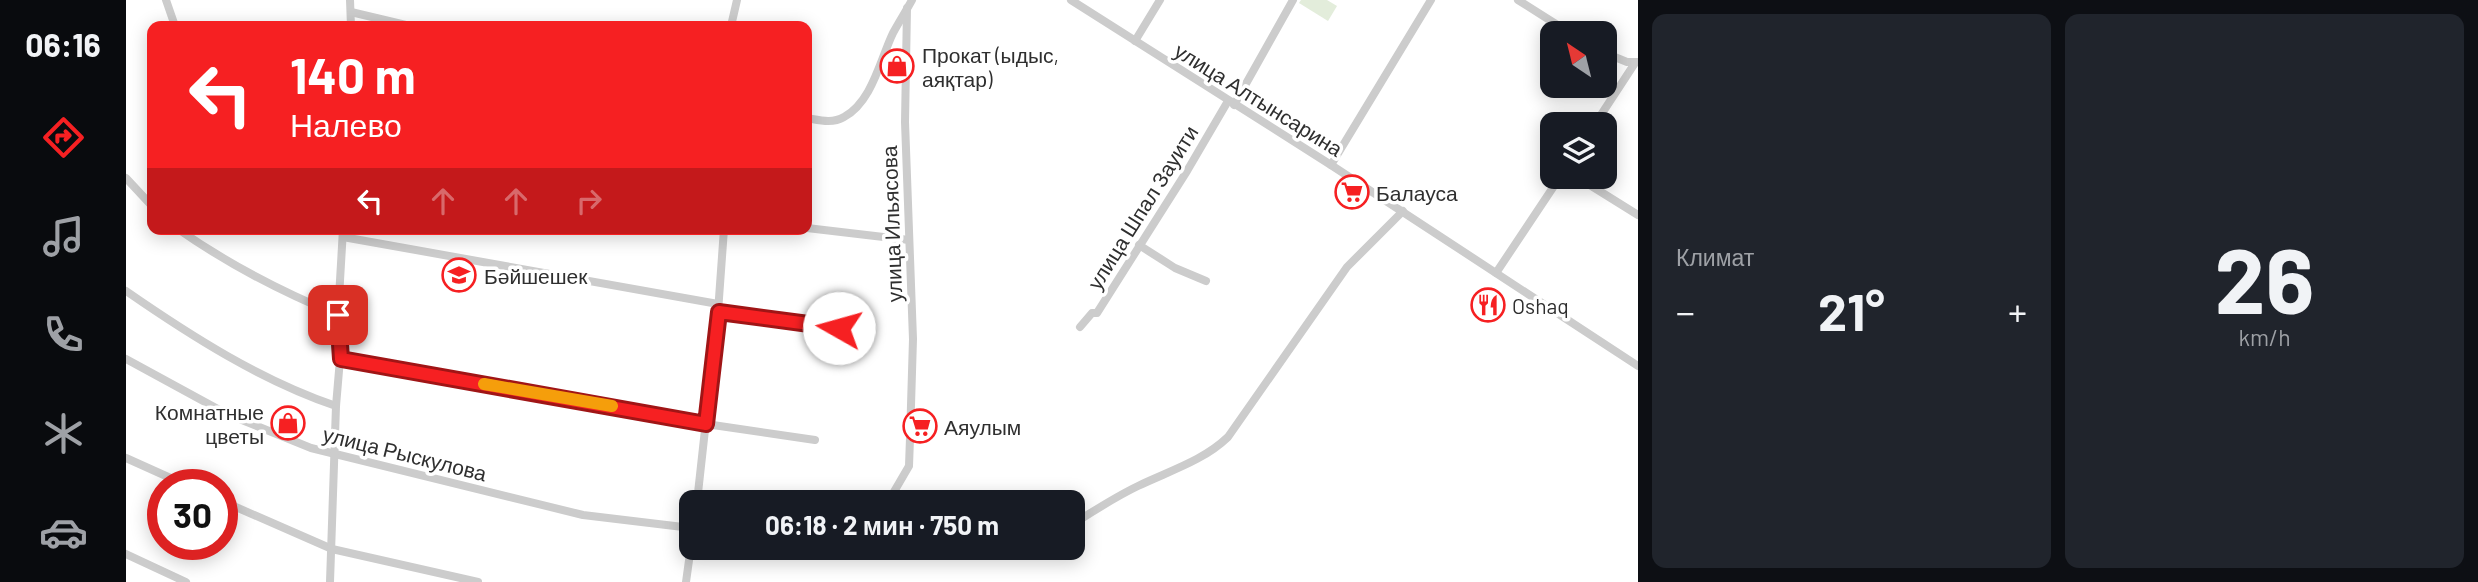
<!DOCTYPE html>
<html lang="ru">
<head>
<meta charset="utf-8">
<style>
  body { margin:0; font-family:Barlow,sans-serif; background:#20242c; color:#f1f3f6; height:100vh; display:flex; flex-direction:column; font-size:26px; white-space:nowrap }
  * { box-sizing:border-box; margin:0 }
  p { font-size:23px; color:#9ea1a6 }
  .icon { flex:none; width:38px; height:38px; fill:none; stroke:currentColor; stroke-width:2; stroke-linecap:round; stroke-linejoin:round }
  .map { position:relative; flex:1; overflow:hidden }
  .panel { display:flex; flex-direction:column; gap:14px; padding:14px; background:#0d0f14; width:840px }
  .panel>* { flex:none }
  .top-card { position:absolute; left:21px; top:21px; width:665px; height:214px; border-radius:14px; box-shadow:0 4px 18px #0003; background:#f62022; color:#fff; overflow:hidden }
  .needle { width:46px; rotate:325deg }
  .fabs { position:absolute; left:1414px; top:21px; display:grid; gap:14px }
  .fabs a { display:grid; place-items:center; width:77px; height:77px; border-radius:14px; background:#171b24; box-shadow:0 4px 18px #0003; font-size:35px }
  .speed { position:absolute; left:21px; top:469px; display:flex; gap:14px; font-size:35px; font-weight:700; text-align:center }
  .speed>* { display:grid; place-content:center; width:91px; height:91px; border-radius:50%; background:#171b24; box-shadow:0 4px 18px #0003; line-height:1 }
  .speed .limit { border:10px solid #d22; background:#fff; color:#111 }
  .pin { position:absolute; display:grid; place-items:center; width:60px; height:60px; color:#fff; margin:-30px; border-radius:14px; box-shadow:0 4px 10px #0006 }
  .me { position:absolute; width:77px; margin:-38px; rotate:277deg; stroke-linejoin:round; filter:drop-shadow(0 0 5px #0008) }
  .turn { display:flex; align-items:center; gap:24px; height:147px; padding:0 28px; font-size:32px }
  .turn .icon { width:91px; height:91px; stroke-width:2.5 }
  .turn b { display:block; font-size:49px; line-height:60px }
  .lanes { display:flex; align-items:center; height:66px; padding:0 28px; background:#0003; justify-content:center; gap:35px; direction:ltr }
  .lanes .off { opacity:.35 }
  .big { font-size:52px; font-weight:700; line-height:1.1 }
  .panel .card { flex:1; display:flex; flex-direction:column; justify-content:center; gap:10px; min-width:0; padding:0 24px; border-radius:14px; background:#20242c }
  .panel .dial { align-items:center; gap:0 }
  .dial b { font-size:91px; line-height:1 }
  .heat { display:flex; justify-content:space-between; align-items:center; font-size:38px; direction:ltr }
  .panel .tiles { flex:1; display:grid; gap:14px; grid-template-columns:repeat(2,1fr) }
  .trip { position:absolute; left:553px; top:490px; width:406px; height:70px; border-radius:14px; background:#171b24; box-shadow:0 4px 18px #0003; font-weight:700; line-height:70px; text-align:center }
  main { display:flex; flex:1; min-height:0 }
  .tabs { display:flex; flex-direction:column; width:126px; justify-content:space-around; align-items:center; background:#090b0e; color:#9ea1a6 }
  .tabs .icon { width:49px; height:49px }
  .tabs .selected { color:#f62022 }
  .tabs b { font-size:32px; color:#f1f3f6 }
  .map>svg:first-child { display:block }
  .green { fill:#e3eddb }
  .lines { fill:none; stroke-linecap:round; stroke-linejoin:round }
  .minor { stroke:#ccc; stroke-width:8 }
  .route-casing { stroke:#a01516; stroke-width:18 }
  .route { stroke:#f62022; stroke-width:12 }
  .slow { stroke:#f59e0b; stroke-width:12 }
  .labels { text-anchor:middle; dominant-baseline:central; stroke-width:7; stroke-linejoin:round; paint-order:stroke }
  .poi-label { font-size:21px; fill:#2f2f2f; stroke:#fff; text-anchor:start }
  .street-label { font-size:21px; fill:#2f2f2f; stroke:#fff }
</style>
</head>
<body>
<main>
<nav class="tabs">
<b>06:16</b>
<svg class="icon selected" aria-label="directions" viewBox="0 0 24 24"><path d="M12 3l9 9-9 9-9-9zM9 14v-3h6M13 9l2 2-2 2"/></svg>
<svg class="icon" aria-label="music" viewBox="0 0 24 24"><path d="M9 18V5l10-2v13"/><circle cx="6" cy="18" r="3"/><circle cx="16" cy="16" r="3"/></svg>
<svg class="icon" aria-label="phone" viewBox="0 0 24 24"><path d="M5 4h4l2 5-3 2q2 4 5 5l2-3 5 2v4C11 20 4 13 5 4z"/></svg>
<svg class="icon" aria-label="climate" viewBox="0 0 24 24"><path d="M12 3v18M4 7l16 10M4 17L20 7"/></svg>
<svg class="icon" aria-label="car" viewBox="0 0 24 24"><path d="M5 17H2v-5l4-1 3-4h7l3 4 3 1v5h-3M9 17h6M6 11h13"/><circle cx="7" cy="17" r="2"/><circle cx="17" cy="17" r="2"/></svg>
</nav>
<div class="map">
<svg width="1512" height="582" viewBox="0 0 1512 582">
  <rect width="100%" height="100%" fill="#fff"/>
  <polygon class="green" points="1175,0 1201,0 1211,6 1202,21 1173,3"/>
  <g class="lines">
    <g class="minor">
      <polyline points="40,0 49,26"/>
      <polyline points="224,0 225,26"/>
      <polyline points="945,0 1205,165 1512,366"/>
      <polyline points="1392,0 1444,33"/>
      <polyline points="225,12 284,26"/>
      <polyline points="605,26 611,0"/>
      <polyline points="1009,41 1034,0"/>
      <polyline points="1479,53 1501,62 1512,62"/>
      <polyline points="1108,105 1167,0"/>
      <path d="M681 118C693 120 706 124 718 117 746 102 754 60 767 33 773 22 780 11 786 0"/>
      <polyline points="1469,124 1509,63"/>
      <polyline points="1205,165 1305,0"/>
      <polyline points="1451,177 1512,215"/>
      <polyline points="0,178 26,206"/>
      <polyline points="681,228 783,240"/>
      <path d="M52 229C102 264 156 292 212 315"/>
      <polyline points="217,237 592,304"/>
      <polyline points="1013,245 1049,268 1080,281"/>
      <polyline points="1370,273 1434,177"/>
      <path d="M0 291C65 336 134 380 210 406"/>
      <polyline points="592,312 714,328"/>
      <polyline points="954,327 966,313 971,313 1061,171 1102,101"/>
      <polyline points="0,359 101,414 185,448 457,515 557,527 565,531"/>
      <polyline points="214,359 580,424 689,440"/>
      <polyline points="0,458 60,485"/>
      <polyline points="96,501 206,549 352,582"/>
      <polyline points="571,502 592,312 598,229"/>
      <polyline points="762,502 783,466 784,438 787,339 779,122 781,8"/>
      <path d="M947 524C969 510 989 497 1012 486 1043 471 1077 461 1102 437L1221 267 1277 211"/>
      <path d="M666 548C686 551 719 564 734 548"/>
      <polyline points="0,554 60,582"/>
      <polyline points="204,582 210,406 214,359 212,315 217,229"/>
      <polyline points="560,582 565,546"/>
    </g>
  </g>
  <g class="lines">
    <defs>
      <polyline id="route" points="212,315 215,359 580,424 593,312 713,328"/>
    </defs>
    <use href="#route" class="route-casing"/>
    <use href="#route" class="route"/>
    <polyline class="slow" points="358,384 486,406"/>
  </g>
  <defs>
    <symbol id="shop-ring" viewBox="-11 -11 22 22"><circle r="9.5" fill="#fff" stroke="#f62022" stroke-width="1.5"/><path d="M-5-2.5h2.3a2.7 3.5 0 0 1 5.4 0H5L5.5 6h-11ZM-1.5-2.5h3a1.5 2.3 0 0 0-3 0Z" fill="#f62022"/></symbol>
    <symbol id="supermarket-ring" viewBox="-11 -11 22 22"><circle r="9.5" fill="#fff" stroke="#f62022" stroke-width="1.5"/><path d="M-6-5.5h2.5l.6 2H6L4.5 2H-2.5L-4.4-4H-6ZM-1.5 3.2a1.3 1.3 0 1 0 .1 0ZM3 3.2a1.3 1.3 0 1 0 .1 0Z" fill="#f62022"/></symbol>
    <symbol id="school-ring" viewBox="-11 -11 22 22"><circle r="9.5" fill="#fff" stroke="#f62022" stroke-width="1.5"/><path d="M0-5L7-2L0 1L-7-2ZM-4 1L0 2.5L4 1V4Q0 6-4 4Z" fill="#f62022"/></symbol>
    <symbol id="restaurant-ring" viewBox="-11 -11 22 22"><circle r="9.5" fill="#fff" stroke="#f62022" stroke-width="1.5"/><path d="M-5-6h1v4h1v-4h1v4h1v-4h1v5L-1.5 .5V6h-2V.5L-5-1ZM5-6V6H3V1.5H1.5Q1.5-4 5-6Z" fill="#f62022"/></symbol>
  </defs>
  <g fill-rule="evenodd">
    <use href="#shop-ring" x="752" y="47" width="38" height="38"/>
    <use href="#supermarket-ring" x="1207" y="173" width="38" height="38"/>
    <use href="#school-ring" x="314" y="256" width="38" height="38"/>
    <use href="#restaurant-ring" x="1343" y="286" width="38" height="38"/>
    <use href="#shop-ring" x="143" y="404" width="38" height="38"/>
    <use href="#supermarket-ring" x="775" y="407" width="38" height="38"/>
  </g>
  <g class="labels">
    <g class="poi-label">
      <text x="796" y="54">Прокат (ыдыс,<tspan x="796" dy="24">аяқтар)</tspan></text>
      <text x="1250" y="192">Балауса</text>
      <text x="358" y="275">Бәйшешек</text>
      <text x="1386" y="305">Oshaq</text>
      <text x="138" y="411" text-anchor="end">Комнатные<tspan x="138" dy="24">цветы</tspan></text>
      <text x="818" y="426">Аяулым</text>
    </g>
    <g class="street-label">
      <text transform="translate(1133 99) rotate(32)">улица Алтынсарина</text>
      <text transform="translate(1016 207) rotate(-58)">улица Шпал Зауити</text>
      <text transform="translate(765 224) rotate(-92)">улица Ильясова</text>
      <text transform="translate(279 453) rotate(14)">улица Рыскулова</text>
    </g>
  </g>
</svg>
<div class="fabs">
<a><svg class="needle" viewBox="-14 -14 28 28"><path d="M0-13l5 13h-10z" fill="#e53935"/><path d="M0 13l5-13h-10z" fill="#9ea1a6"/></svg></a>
<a><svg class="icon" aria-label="layers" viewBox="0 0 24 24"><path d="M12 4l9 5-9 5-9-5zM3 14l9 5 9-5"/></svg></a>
</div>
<div class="speed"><div class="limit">30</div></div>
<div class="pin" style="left:212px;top:315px;background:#d93025"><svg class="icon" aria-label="arrive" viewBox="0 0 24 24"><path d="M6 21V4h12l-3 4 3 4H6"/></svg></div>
<svg class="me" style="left:713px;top:328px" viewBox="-20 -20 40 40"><circle r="19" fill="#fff"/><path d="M0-13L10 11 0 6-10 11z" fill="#f62022"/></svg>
<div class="trip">06:18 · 2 мин · 750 m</div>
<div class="top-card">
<div class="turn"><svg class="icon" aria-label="left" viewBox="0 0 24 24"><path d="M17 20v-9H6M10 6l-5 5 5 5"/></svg><div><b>140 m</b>Налево</div></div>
<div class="lanes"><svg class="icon" aria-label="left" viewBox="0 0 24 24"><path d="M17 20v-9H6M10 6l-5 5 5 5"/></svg><svg class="icon off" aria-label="ahead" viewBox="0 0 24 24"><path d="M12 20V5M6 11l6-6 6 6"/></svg><svg class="icon off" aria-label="ahead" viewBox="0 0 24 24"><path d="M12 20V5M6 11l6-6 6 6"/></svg><svg class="icon off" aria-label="right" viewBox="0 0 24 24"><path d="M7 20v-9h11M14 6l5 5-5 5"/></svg></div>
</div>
</div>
<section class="panel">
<div class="tiles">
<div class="card"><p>Климат</p>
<div class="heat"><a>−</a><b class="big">21°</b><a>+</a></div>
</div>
<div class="card dial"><b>26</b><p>km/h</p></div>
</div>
</section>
</main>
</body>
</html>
